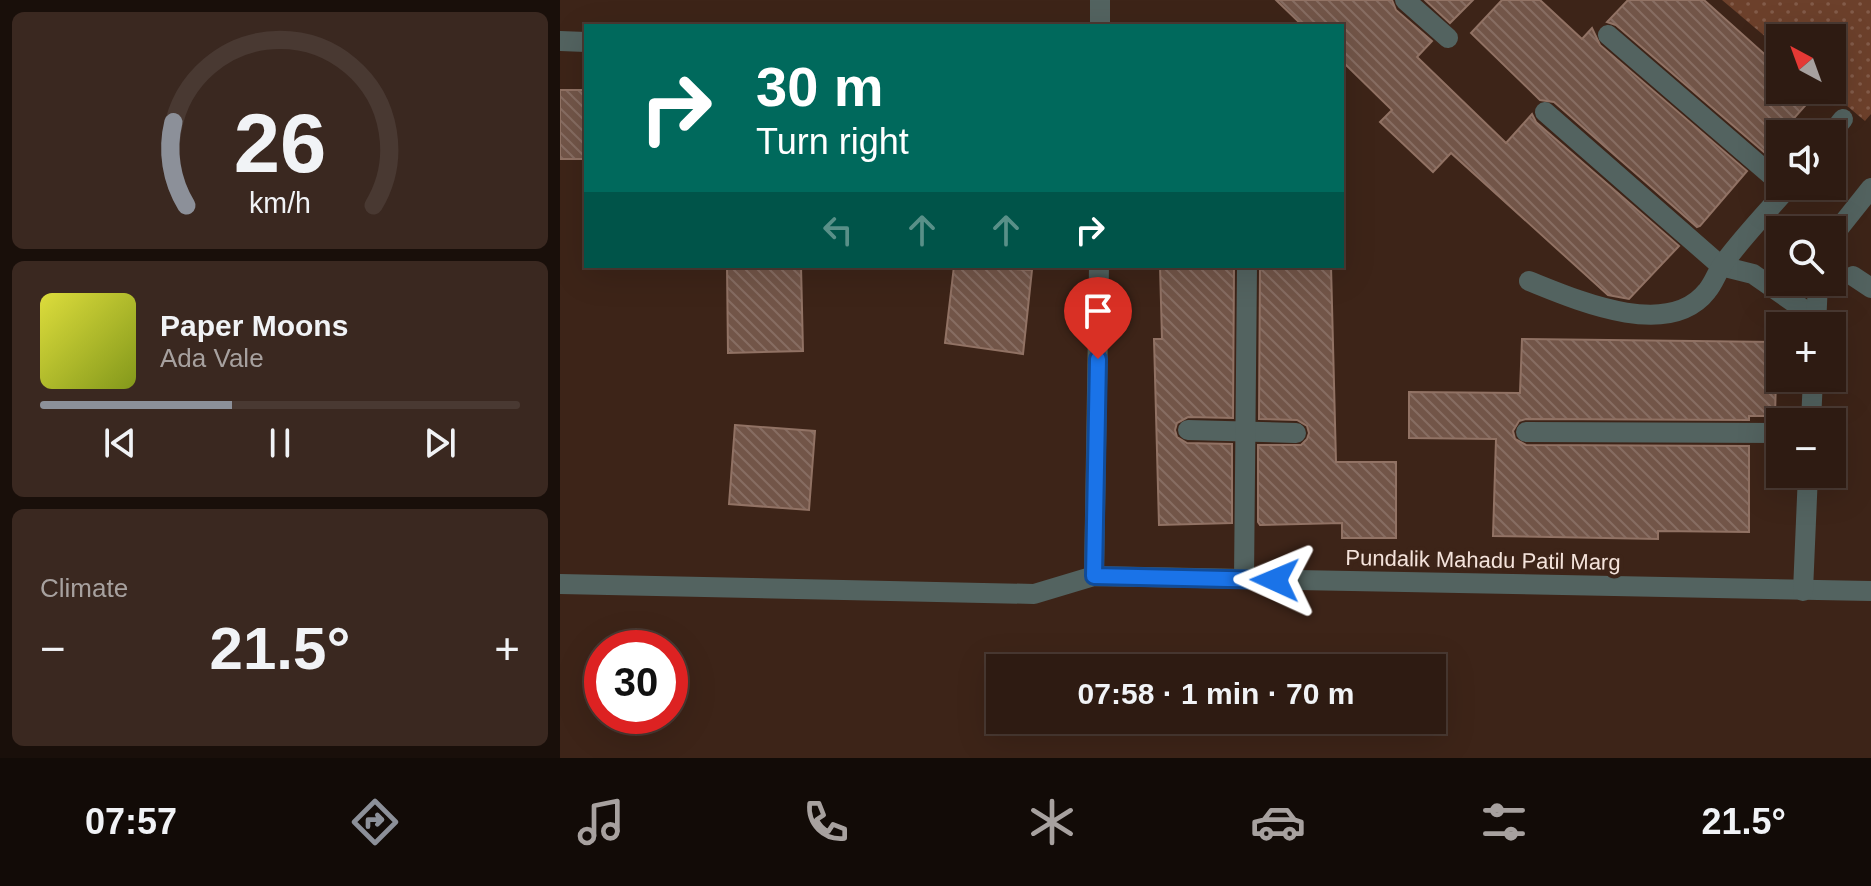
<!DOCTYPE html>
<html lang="en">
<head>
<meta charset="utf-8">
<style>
  body { margin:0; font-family:Arial,sans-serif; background:#3a2820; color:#f1f3f6; height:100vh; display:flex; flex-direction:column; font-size:30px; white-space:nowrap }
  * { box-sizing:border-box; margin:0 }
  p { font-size:26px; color:#a7a19f }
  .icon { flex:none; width:44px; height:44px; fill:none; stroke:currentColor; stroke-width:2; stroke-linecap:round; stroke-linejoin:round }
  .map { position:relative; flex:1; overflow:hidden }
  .details { display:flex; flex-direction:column; gap:12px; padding:12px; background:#190f0a; width:560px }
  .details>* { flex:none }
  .hud { position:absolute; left:24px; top:24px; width:760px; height:244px; border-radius:0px; box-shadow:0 8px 32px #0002,0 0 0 2px #493932; background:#00695c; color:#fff; overflow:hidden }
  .needle { width:52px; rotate:319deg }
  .controls { position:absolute; left:1206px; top:24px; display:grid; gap:16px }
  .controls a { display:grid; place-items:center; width:80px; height:80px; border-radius:0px; background:#2e1b12; box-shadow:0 8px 32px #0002,0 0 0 2px #493932; font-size:40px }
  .speed { position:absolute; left:24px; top:630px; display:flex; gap:16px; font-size:40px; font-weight:700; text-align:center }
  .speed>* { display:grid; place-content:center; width:104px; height:104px; border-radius:50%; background:#2e1b12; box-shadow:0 8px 32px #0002,0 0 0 2px #493932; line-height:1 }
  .speed .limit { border:12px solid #d22; background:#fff; color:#111 }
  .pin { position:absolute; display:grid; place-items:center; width:68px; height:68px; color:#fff; margin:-82px -34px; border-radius:50% 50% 50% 0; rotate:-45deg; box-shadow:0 0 8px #0007 }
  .pin .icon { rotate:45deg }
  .me { position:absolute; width:88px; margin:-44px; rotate:271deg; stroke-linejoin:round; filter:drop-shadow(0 0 6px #0008) }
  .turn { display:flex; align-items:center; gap:28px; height:168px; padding:0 40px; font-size:36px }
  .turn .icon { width:104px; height:104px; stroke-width:2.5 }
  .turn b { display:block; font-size:56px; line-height:68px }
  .lanes { display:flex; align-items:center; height:76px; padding:0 40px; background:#0003; justify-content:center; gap:40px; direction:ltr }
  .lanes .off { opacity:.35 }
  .big { font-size:60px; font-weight:700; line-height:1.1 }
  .details .tile { flex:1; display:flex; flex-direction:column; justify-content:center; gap:12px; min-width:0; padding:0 28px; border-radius:12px; background:#3a2820 }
  .details .dial { align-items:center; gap:0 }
  .dial svg { height:208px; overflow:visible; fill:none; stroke:#493932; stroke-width:7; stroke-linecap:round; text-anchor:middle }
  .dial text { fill:#f1f3f6; stroke:none }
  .song { display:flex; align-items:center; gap:24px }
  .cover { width:96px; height:96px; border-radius:12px; background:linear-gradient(135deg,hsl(60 70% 55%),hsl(70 70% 35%)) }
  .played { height:8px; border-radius:4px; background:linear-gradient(90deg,#8c9099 40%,#493932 40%) }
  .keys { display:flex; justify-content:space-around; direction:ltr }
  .heat { display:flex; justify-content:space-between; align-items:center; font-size:44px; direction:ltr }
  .trip { position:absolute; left:426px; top:654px; width:460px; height:80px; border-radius:0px; background:#2e1b12; box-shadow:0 8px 32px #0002,0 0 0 2px #493932; font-weight:700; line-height:80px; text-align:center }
  .tabs { display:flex; height:128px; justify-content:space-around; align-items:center; background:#120b07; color:#a7a19f }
  .tabs .icon { width:56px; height:56px }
  .tabs .selected { color:#8c9099 }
  .tabs b { font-size:36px; color:#f1f3f6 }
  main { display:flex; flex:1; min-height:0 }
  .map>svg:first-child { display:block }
  .park { fill:url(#park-dots) }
  .building { fill:url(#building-back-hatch); stroke:#917264; stroke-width:2 }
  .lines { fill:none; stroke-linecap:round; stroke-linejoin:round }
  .street { stroke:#536360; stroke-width:20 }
  .route-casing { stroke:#114b97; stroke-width:20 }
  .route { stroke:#1a73e8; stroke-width:14 }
  .labels { text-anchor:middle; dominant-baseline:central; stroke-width:8; stroke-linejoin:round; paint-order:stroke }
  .street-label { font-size:22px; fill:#f4e3db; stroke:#3d2418 }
</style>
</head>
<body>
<main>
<section class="details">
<div class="tile dial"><svg viewBox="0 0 100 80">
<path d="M14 69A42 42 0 1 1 86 69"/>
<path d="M14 69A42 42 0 0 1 9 37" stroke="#8c9099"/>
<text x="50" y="56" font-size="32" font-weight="700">26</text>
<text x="50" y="72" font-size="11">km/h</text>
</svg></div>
<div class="tile">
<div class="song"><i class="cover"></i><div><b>Paper Moons</b><p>Ada Vale</p></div></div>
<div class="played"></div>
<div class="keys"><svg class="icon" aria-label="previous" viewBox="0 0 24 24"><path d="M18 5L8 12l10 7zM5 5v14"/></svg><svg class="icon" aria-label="pause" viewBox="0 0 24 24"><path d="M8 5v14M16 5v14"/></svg><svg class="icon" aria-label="next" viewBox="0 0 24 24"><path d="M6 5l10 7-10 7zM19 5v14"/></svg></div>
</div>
<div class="tile"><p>Climate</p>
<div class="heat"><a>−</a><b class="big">21.5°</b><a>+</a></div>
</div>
</section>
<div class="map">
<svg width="1311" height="758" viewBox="0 0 1311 758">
  <defs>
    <pattern id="park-dots" width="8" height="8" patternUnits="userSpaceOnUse" patternTransform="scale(2)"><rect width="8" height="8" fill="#6c402b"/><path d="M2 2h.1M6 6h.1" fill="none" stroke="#825b49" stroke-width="1.8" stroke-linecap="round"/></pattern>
    <pattern id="building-back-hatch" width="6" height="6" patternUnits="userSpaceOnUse" patternTransform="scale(2)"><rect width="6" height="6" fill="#725548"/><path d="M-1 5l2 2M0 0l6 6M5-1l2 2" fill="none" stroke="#876d62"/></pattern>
  </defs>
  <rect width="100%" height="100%" fill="#3d2418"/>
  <polygon class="park" points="1162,0 1311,0 1311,114 1305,121 1268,90 1272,90 1272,38 1220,38 1220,49"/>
  <g class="building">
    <polygon points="716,0 832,0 836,10 872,41 857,57 946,143 972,114 976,122 1119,246 1069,299 1048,295 891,153 873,172 820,122 832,110 782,61 782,26 743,26"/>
    <polygon points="865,0 913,0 890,23"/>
    <polygon points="942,0 980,0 1022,39 1032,28 1040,45 1187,171 1140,226 1137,227 994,102 980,100 911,33"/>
    <polygon points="1068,0 1144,0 1220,68 1220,90 1259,90 1204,152 1056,25 1047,22"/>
    <rect x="0" y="90" width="26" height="69"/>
    <polygon points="167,266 241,266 243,351 168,353"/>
    <polygon points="394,266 472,270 463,354 385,343"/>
    <polygon points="600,266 674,266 673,418 628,417 617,423 615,430 617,437 627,443 672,444 672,523 599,525 594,339 602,339"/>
    <polygon points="700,266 771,266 776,462 836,462 836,538 782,538 782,523 700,525 698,522 698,445 741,445 747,439 749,433 747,426 737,420 699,419"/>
    <polygon points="962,339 1217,342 1215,416 1189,416 1189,420 966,419 959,421 953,431 955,439 966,445 1189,446 1189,532 1098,531 1098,539 933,536 936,439 849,438 849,392 960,393"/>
    <polygon points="175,425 255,431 249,510 169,504"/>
  </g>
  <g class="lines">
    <g class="street">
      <polyline points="540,0 540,26"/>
      <polyline points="845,0 888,38"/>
      <polyline points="1048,35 1220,183"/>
      <polyline points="0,41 26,42"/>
      <polyline points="985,112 1161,266 1193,274 1256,318"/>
      <polyline points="1271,134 1283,119"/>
      <polyline points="1272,237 1311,188"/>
      <polyline points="1293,276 1311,288"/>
      <path d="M969 281C1014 299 1108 341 1147 291 1154 283 1157 272 1163 264 1182 238 1205 214 1227 189L1223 186"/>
      <polyline points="1256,326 1258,282"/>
      <polyline points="1251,422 1253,378"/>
      <polyline points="628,430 736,433"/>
      <polyline points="966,432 1220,433"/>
      <polyline points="534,576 539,266"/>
      <polyline points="684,579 687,266"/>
      <polyline points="0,584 474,594 534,576 1311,591"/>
      <polyline points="1243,591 1248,474"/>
    </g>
  </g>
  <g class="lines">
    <defs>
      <polyline id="route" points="538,359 534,576 715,580"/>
    </defs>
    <use href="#route" class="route-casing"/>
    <use href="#route" class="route"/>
  </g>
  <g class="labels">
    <g class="street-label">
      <text transform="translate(923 560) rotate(1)">Pundalik Mahadu Patil Marg</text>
    </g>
  </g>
</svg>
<div class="controls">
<a><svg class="needle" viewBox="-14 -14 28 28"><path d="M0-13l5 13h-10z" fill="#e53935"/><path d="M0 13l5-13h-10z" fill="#a7a19f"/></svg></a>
<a><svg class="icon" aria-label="sound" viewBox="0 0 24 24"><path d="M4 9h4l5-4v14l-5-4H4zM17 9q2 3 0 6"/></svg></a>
<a><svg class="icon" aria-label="search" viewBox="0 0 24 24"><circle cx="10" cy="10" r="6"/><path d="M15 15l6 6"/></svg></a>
<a>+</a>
<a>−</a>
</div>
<div class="speed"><div class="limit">30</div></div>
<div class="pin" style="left:538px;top:359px;background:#d93025"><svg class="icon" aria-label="arrive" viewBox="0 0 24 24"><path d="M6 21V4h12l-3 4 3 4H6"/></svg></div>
<svg class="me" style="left:715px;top:580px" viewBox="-20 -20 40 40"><path d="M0-17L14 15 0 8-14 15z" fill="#1a73e8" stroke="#fff" stroke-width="4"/></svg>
<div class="trip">07:58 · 1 min · 70 m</div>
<div class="hud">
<div class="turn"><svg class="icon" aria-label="right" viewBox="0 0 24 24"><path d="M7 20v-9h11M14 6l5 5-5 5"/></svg><div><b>30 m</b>Turn right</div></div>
<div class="lanes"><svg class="icon off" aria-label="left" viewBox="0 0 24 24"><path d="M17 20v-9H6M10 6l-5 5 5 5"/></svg><svg class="icon off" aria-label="ahead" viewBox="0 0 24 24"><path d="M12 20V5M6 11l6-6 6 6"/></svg><svg class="icon off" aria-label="ahead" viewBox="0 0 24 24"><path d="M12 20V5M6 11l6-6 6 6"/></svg><svg class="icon" aria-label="right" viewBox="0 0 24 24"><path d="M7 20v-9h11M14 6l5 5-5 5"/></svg></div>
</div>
</div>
</main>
<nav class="tabs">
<b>07:57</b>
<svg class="icon selected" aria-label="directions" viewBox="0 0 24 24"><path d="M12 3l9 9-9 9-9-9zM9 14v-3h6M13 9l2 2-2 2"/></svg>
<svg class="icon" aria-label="music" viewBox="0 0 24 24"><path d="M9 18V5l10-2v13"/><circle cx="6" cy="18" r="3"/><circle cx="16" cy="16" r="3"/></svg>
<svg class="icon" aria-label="phone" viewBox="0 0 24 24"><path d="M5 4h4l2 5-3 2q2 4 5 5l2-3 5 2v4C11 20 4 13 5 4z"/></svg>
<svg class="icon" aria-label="climate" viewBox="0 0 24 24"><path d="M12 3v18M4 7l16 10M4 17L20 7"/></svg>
<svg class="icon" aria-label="car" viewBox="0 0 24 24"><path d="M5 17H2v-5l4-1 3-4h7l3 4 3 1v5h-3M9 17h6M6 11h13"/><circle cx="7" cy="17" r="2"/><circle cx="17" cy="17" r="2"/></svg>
<svg class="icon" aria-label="filters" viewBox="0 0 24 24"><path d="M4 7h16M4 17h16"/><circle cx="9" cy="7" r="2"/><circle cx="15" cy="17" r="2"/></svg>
<b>21.5°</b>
</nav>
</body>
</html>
